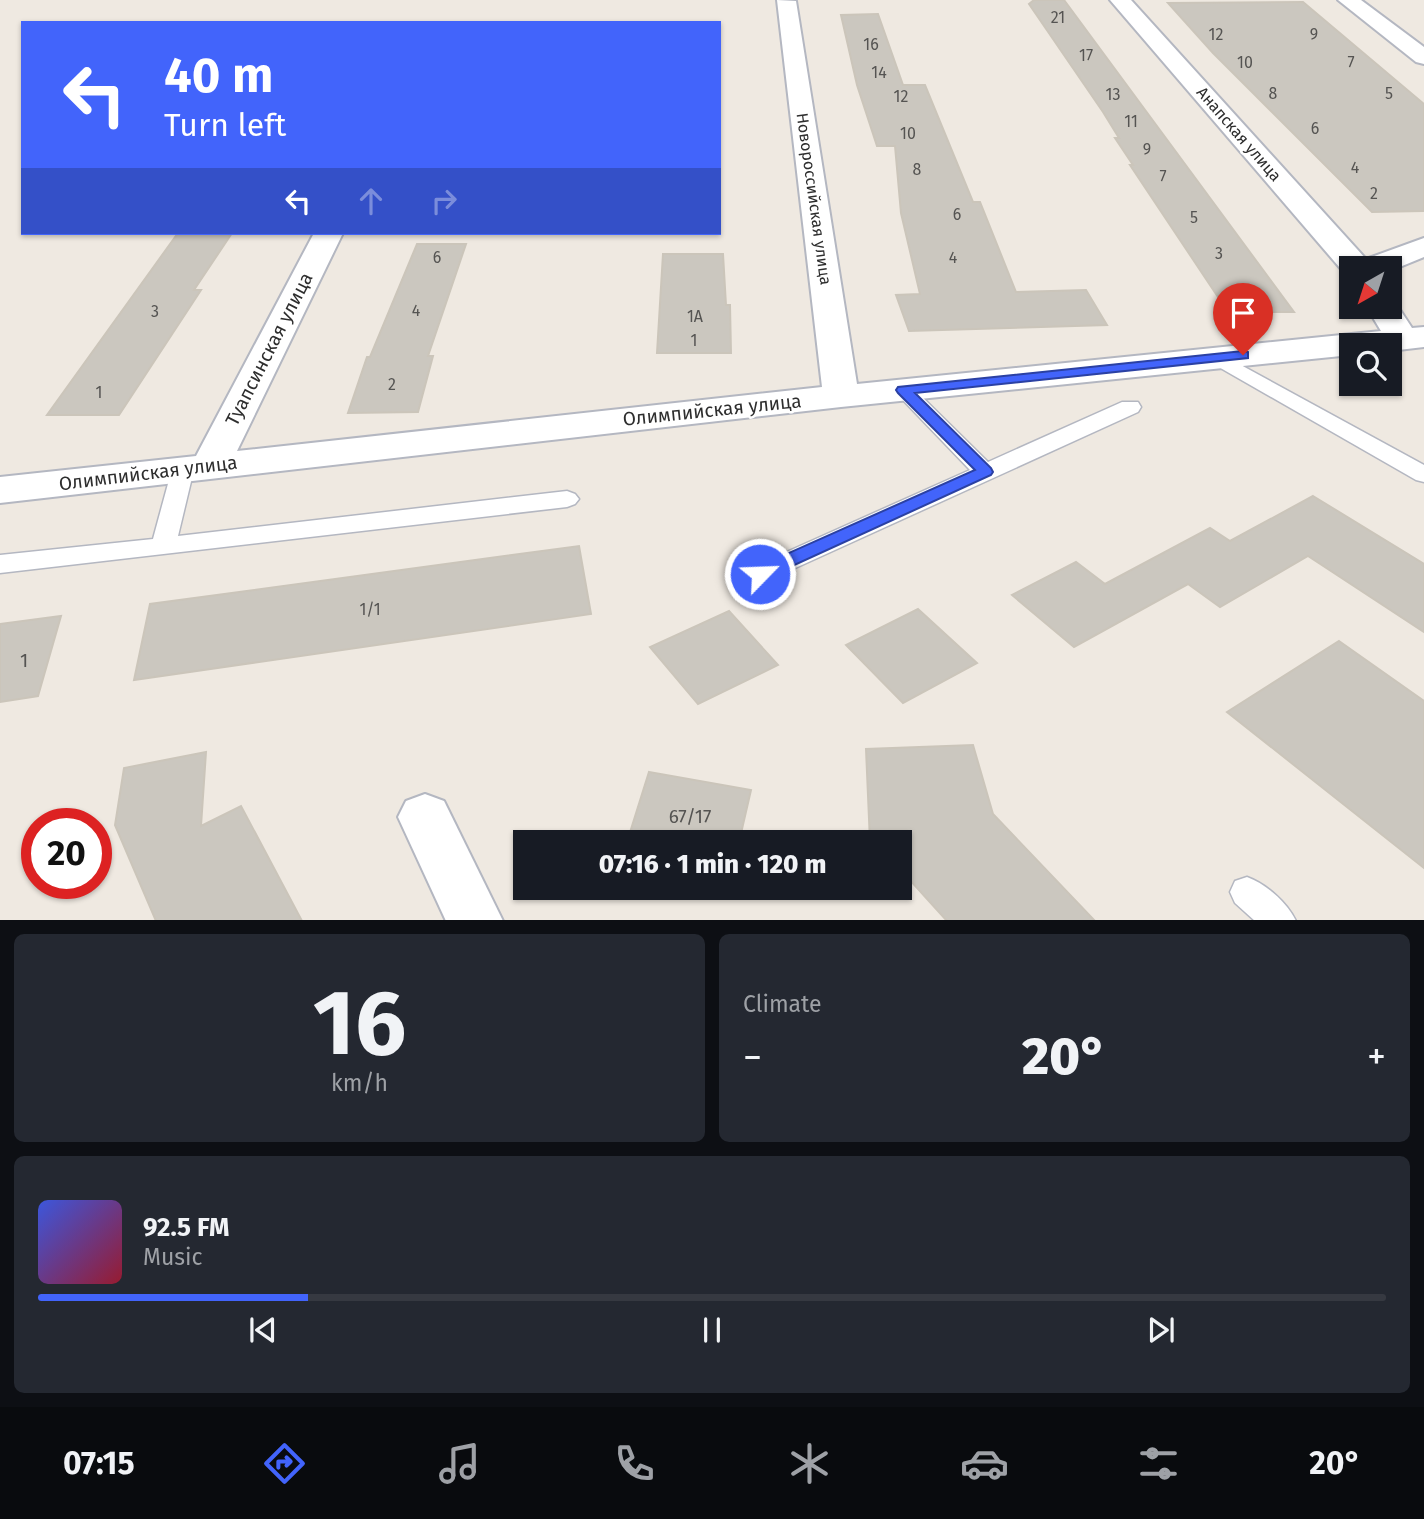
<!DOCTYPE html>
<html lang="en">
<head>
<meta charset="utf-8">
<style>
  body { margin:0; font-family:"Fira Sans",sans-serif; background:#242831; color:#f1f3f6; height:100vh; display:flex; flex-direction:column; font-size:26px; white-space:nowrap }
  * { box-sizing:border-box; margin:0 }
  p { font-size:23px; color:#9ea1a6 }
  .icon { flex:none; width:38px; height:38px; fill:none; stroke:currentColor; stroke-width:2; stroke-linecap:round; stroke-linejoin:round }
  .map { position:relative; height:920px; overflow:hidden }
  .details { display:flex; flex-direction:column; gap:14px; padding:14px; background:#0d0f14; flex:1 }
  .details>* { flex:none }
  .hud { position:absolute; left:21px; top:21px; width:700px; height:214px; border-radius:0px; box-shadow:0 2px 5px #0004; background:#4264fb; color:#fff; overflow:hidden }
  .needle { width:46px; rotate:219deg }
  .controls { position:absolute; left:1339px; top:256px; display:grid; gap:14px }
  .controls a { display:grid; place-items:center; width:63px; height:63px; border-radius:0px; background:#171b24; box-shadow:0 2px 5px #0004; font-size:35px }
  .speed { position:absolute; left:21px; top:808px; display:flex; gap:14px; font-size:35px; font-weight:700; text-align:center }
  .speed>* { display:grid; place-content:center; width:91px; height:91px; border-radius:50%; background:#171b24; box-shadow:0 2px 5px #0004; line-height:1 }
  .speed .limit { border:10px solid #d22; background:#fff; color:#111 }
  .pin { position:absolute; display:grid; place-items:center; width:60px; height:60px; color:#fff; margin:-72px -30px; border-radius:50% 50% 50% 0; rotate:-45deg; box-shadow:0 0 7px #0007 }
  .pin .icon { rotate:45deg }
  .me { position:absolute; width:77px; margin:-38px; rotate:66deg; stroke-linejoin:round; filter:drop-shadow(0 0 5px #0008) }
  .turn { display:flex; align-items:center; gap:24px; height:147px; padding:0 28px; font-size:32px }
  .turn .icon { width:91px; height:91px; stroke-width:2.5 }
  .turn b { display:block; font-size:49px; line-height:60px }
  .lanes { display:flex; align-items:center; height:66px; padding:0 28px; background:#0003; justify-content:center; gap:35px; direction:ltr }
  .lanes .off { opacity:.35 }
  .big { font-size:52px; font-weight:800; line-height:1.1 }
  .details .tile { flex:1; display:flex; flex-direction:column; justify-content:center; gap:10px; min-width:0; padding:0 24px; border-radius:10px; background:#242831 }
  .details .dial { align-items:center; gap:0 }
  .dial b { font-size:91px; line-height:1 }
  .song { display:flex; align-items:center; gap:21px }
  .cover { width:84px; height:84px; border-radius:10px; background:linear-gradient(135deg,hsl(230 70% 55%),hsl(350 70% 35%)) }
  .played { height:7px; border-radius:4px; background:linear-gradient(90deg,#4264fb 20%,#363941 20%) }
  .keys { display:flex; justify-content:space-around; direction:ltr }
  .heat { display:flex; justify-content:space-between; align-items:center; font-size:38px; direction:ltr }
  .details .tiles { flex:1; display:grid; gap:14px; grid-template-columns:1fr 1fr }
  .tile:last-child { grid-column:span 2 }
  .trip { position:absolute; left:513px; top:830px; width:399px; height:70px; border-radius:0px; background:#171b24; box-shadow:0 2px 5px #0004; font-weight:800; line-height:70px; text-align:center }
  .tab-bar { display:flex; height:112px; justify-content:space-around; align-items:center; background:#090b0e; color:#9ea1a6 }
  .tab-bar .icon { width:49px; height:49px }
  .tab-bar .current { color:#4264fb }
  .tab-bar b { font-size:32px; color:#f1f3f6 }
  .map>svg:first-child { display:block }
  .building { fill:#cbc7bf; stroke:#cbc5ba; stroke-width:2 }
  .lines { fill:none; stroke-linecap:round; stroke-linejoin:round }
  .lane-casing { stroke:#b4b7c1; stroke-width:3 }
  .street-casing { stroke:#b4b7c1; stroke-width:4 }
  .lane { fill:#fff; fill-rule:evenodd }
  .street { fill:#fff; fill-rule:evenodd }
  .route { fill:#4264fb; stroke:#2b41a3; stroke-width:2 }
  .labels { text-anchor:middle; dominant-baseline:central; stroke-width:5; stroke-linejoin:round; paint-order:stroke }
  .number-label { font-size:16px; fill:#555452 }
  .far-street-label { font-size:16px; fill:#2e2e2e; stroke:#fff }
  .street-label { font-size:19px; fill:#2e2e2e; stroke:#fff }
  .near-number-label { font-size:19px; fill:#555452 }
</style>
</head>
<body>
<div class="map">
<svg width="1424" height="921" viewBox="0 0 1424 921">
  <rect width="100%" height="100%" fill="#efe9e1"/>
  <g class="building">
    <polygon points="1034,0 1064,0 1294,312 1234,312 1230,306 1224,306 1130,165 1133,165 1115,138 1119,138 1103,112 1029,4"/>
    <polygon points="1303,2 1424,104 1424,211 1372,212 1213,53 1168,3"/>
    <polygon points="878,14 903,85 925,85 973,202 980,202 1016,292 1086,290 1107,325 909,331 896,295 920,294 901,213 895,146 877,146 857,85 841,15"/>
    <polygon points="178,233 232,233 194,290 201,290 119,415 47,415"/>
    <polygon points="417,244 466,244 428,356 433,356 418,412 348,413 367,357 370,357"/>
    <polygon points="663,254 723,254 726,305 730,305 731,353 657,353"/>
    <polygon points="1313,496 1424,564 1424,632 1308,556 1220,607 1188,584 1074,647 1012,595 1076,562 1105,584 1210,528 1230,541"/>
    <polygon points="579,546 591,614 134,680 150,604"/>
    <polygon points="918,609 977,663 903,703 846,645"/>
    <polygon points="729,611 778,665 698,704 650,647"/>
    <polygon points="61,616 38,696 0,702 0,624"/>
    <polygon points="1339,641 1424,701 1424,868 1227,712"/>
    <polygon points="973,745 993,814 1095,921 947,921 900,869 900,842 870,842 866,749"/>
    <polygon points="206,752 201,826 241,806 302,921 156,921 115,825 124,768"/>
    <polygon points="649,772 751,790 739,842 627,842"/>
  </g>
  <g class="lines">
    <defs>
      <g id="lane">
        <polygon points="1217,352 1424,465 1424,482 1416,480 1210,362 1207,358 1210,354"/>
        <polygon points="904,384 911,386 988,462 1122,402 1138,402 1141,407 1138,412 769,580 760,583 751,580 747,574 751,568 970,470 897,394 893,390 897,386"/>
        <polygon points="183,462 191,464 194,469 178,536 567,491 575,494 579,499 575,504 567,507 0,573 0,555 153,539 172,469 175,464"/>
        <path d="M1247 877C1266 884 1287 902 1296 921H1255L1235 903 1230 892 1235 881Z"/>
      </g>
      <g id="street">
        <polygon points="777,0 796,1 857,384 1381,331 1366,306 1390,306 1390,298 1393,299 1412,328 1424,327 1424,347 1390,351 1390,345 1351,345 1351,355 841,407 0,503 0,477 196,456 314,233 343,233 237,451 822,387"/>
        <polygon points="1110,0 1131,0 1366,259 1424,238 1424,257 1390,271 1390,268 1351,268 1351,276 1346,275"/>
        <polygon points="1338,0 1361,0 1424,47 1424,64 1416,62"/>
        <polygon points="425,794 444,801 503,921 446,921 398,817 406,801"/>
      </g>
    </defs>
    <use href="#lane" class="lane-casing"/>
    <use href="#street" class="street-casing"/>
    <use href="#lane" class="lane"/>
    <use href="#street" class="street"/>
  </g>
  <polygon class="route" points="1243,351 1248,352 1248,358 915,393 991,468 993,472 991,475 766,578 753,578 751,574 753,569 975,470 898,393 896,390 898,387"/>
  <g class="labels">
    <g class="number-label">
      <text x="1058" y="17">21</text>
      <text x="1216" y="34">12</text>
      <text x="1314" y="34">9</text>
      <text x="871" y="44">16</text>
      <text x="1086" y="55">17</text>
      <text x="1245" y="62">10</text>
      <text x="1351" y="62">7</text>
      <text x="879" y="72">14</text>
      <text x="1273" y="93">8</text>
      <text x="1389" y="93">5</text>
      <text x="1113" y="94">13</text>
      <text x="901" y="96">12</text>
      <text x="1131" y="121">11</text>
      <text x="1315" y="128">6</text>
      <text x="908" y="133">10</text>
      <text x="1147" y="149">9</text>
      <text x="1355" y="167">4</text>
      <text x="917" y="169">8</text>
      <text x="1163" y="176">7</text>
      <text x="1374" y="193">2</text>
      <text x="957" y="214">6</text>
      <text x="1194" y="217">5</text>
      <text x="1219" y="253">3</text>
      <text x="437" y="257">6</text>
      <text x="953" y="257">4</text>
      <text x="416" y="310">4</text>
      <text x="155" y="311">3</text>
      <text x="695" y="316">1А</text>
      <text x="694" y="340">1</text>
      <text x="392" y="384">2</text>
      <text x="99" y="392">1</text>
      <text x="370" y="609">1/1</text>
    </g>
    <g class="far-street-label">
      <text transform="translate(1239 134) rotate(49)">Анапская улица</text>
      <text transform="translate(814 199) rotate(82)">Новороссийская улица</text>
    </g>
    <g class="street-label">
      <text transform="translate(269 349) rotate(-63)">Туапсинская улица</text>
      <text transform="translate(712 410) rotate(-6)">Олимпийская улица</text>
      <text transform="translate(148 473) rotate(-7)">Олимпийская улица</text>
    </g>
    <g class="near-number-label">
      <text x="24" y="660">1</text>
      <text x="690" y="816">67/17</text>
    </g>
  </g>
</svg>
<div class="controls">
<a><svg class="needle" viewBox="-14 -14 28 28"><path d="M0-13l5 13h-10z" fill="#e53935"/><path d="M0 13l5-13h-10z" fill="#9ea1a6"/></svg></a>
<a><svg class="icon" aria-label="search" viewBox="0 0 24 24"><circle cx="10" cy="10" r="6"/><path d="M15 15l6 6"/></svg></a>
</div>
<div class="speed"><div class="limit">20</div></div>
<div class="pin" style="left:1243px;top:355px;background:#d93025"><svg class="icon" aria-label="arrive" viewBox="0 0 24 24"><path d="M6 21V4h12l-3 4 3 4H6"/></svg></div>
<svg class="me" style="left:760px;top:574px" viewBox="-20 -20 40 40"><circle r="17" fill="#4264fb" stroke="#fff" stroke-width="3"/><path d="M0-11L8 9 0 5-8 9z" fill="#fff"/></svg>
<div class="trip">07:16 · 1 min · 120 m</div>
<div class="hud">
<div class="turn"><svg class="icon" aria-label="left" viewBox="0 0 24 24"><path d="M17 20v-9H6M10 6l-5 5 5 5"/></svg><div><b>40 m</b>Turn left</div></div>
<div class="lanes"><svg class="icon" aria-label="left" viewBox="0 0 24 24"><path d="M17 20v-9H6M10 6l-5 5 5 5"/></svg><svg class="icon off" aria-label="ahead" viewBox="0 0 24 24"><path d="M12 20V5M6 11l6-6 6 6"/></svg><svg class="icon off" aria-label="right" viewBox="0 0 24 24"><path d="M7 20v-9h11M14 6l5 5-5 5"/></svg></div>
</div>
</div>
<section class="details">
<div class="tiles">
<div class="tile dial"><b>16</b><p>km/h</p></div>
<div class="tile"><p>Climate</p>
<div class="heat"><a>−</a><b class="big">20°</b><a>+</a></div>
</div>
<div class="tile">
<div class="song"><i class="cover"></i><div><b>92.5 FM</b><p>Music</p></div></div>
<div class="played"></div>
<div class="keys"><svg class="icon" aria-label="previous" viewBox="0 0 24 24"><path d="M18 5L8 12l10 7zM5 5v14"/></svg><svg class="icon" aria-label="pause" viewBox="0 0 24 24"><path d="M8 5v14M16 5v14"/></svg><svg class="icon" aria-label="next" viewBox="0 0 24 24"><path d="M6 5l10 7-10 7zM19 5v14"/></svg></div>
</div>
</div>
</section>
<nav class="tab-bar">
<b>07:15</b>
<svg class="icon current" aria-label="directions" viewBox="0 0 24 24"><path d="M12 3l9 9-9 9-9-9zM9 14v-3h6M13 9l2 2-2 2"/></svg>
<svg class="icon" aria-label="music" viewBox="0 0 24 24"><path d="M9 18V5l10-2v13"/><circle cx="6" cy="18" r="3"/><circle cx="16" cy="16" r="3"/></svg>
<svg class="icon" aria-label="phone" viewBox="0 0 24 24"><path d="M5 4h4l2 5-3 2q2 4 5 5l2-3 5 2v4C11 20 4 13 5 4z"/></svg>
<svg class="icon" aria-label="climate" viewBox="0 0 24 24"><path d="M12 3v18M4 7l16 10M4 17L20 7"/></svg>
<svg class="icon" aria-label="car" viewBox="0 0 24 24"><path d="M5 17H2v-5l4-1 3-4h7l3 4 3 1v5h-3M9 17h6M6 11h13"/><circle cx="7" cy="17" r="2"/><circle cx="17" cy="17" r="2"/></svg>
<svg class="icon" aria-label="filters" viewBox="0 0 24 24"><path d="M4 7h16M4 17h16"/><circle cx="9" cy="7" r="2"/><circle cx="15" cy="17" r="2"/></svg>
<b>20°</b>
</nav>
</body>
</html>
